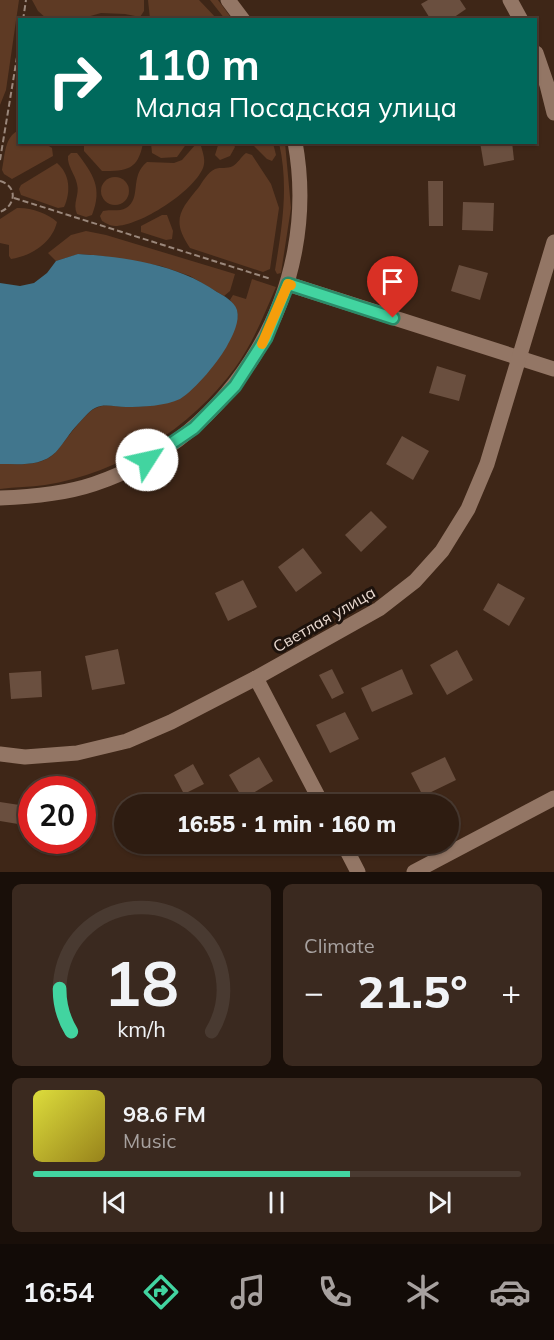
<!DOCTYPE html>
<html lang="en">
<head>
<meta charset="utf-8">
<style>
  body { margin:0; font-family:Mulish,sans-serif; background:#3a291f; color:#f1f3f6; height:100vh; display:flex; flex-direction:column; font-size:22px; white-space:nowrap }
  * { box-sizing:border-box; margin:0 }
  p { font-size:20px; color:#a7a19f }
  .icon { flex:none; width:33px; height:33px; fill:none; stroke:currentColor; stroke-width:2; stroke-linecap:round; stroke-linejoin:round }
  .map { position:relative; height:872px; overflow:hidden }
  .panel { display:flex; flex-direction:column; gap:12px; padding:12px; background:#190f09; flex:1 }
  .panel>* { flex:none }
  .banner { position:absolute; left:18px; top:18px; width:519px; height:126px; border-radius:0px; box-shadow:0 2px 4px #0004,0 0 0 2px #493a31; background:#00695c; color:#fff; overflow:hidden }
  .speed { position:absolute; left:18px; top:776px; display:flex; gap:12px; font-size:30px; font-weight:700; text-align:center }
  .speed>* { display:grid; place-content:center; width:78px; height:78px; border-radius:50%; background:#2e1c11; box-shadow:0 2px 4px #0004,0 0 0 2px #493a31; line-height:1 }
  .speed .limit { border:9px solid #d22; background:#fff; color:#111 }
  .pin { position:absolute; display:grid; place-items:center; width:51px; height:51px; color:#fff; margin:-62px -26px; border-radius:50% 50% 50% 0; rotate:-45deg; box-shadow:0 0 6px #0007 }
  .pin .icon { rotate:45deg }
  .me { position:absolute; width:66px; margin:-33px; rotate:55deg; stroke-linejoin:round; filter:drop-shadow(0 0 4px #0008) }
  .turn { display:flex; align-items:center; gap:21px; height:126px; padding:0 18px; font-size:27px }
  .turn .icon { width:78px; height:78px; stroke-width:2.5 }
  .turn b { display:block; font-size:42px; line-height:51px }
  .big { font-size:45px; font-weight:800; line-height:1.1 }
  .panel .card { flex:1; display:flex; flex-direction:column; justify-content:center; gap:9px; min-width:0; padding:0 21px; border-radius:9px; background:#3a291f }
  .panel .dial { align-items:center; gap:0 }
  .dial svg { height:156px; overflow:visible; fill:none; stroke:#493a31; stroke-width:7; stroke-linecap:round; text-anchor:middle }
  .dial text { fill:#f1f3f6; stroke:none }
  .song { display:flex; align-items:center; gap:18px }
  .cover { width:72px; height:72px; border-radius:9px; background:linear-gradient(135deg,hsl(60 70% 55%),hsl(50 70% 35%)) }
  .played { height:6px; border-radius:3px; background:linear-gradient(90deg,#42d4a0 65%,#493a31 65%) }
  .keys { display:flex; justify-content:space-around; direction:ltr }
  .heat { display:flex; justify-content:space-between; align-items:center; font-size:33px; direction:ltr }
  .panel .tiles { flex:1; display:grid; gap:12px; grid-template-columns:1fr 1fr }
  .card:last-child { grid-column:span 2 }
  .trip { position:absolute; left:114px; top:794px; width:345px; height:60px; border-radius:30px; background:#2e1c11; box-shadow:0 2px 4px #0004,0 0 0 2px #493a31; font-weight:800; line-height:60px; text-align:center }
  .dock { display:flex; height:96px; justify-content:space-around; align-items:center; background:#120b07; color:#a7a19f }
  .dock .icon { width:42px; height:42px }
  .dock .selected { color:#42d4a0 }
  .dock b { font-size:27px; color:#f1f3f6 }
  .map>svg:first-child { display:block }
  .green { fill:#5e3a24 }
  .water { fill:#41768d }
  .building { fill:#6a4f3f }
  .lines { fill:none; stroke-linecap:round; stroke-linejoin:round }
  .path { stroke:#9a877b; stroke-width:2; stroke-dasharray:6 3; stroke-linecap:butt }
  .minor { stroke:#937665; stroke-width:15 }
  .route-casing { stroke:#2b8a68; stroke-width:15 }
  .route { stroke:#42d4a0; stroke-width:10 }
  .slow { stroke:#f59e0b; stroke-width:10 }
  .labels { text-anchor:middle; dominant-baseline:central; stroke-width:6; stroke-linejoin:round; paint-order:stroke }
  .street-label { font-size:16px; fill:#eadad1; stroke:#1d120c }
</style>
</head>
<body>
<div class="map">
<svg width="554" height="872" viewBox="0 0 554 872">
  <rect width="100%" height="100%" fill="#3e2617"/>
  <g class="green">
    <polygon points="0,0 19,0 6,90 0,105"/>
    <polygon points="32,0 144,0 144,11 140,17 125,14 101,13 80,19 47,19 38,11"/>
    <polygon points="148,0 199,0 217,19 150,19"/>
    <polygon points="210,0 218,0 232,19 225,19"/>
    <path d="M19 130 20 142 44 143 52 148 53 156 12 179 4 174 2 170C5 156 4 137 19 130Z"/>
    <path d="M88 142H143V143C138 170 127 171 102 171L84 151V146Z"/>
    <polygon points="219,142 233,143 235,147 230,156 220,160 215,155"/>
    <polygon points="151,143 151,142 187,143 177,157 161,158 152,153"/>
    <polygon points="251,143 273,143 276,155 272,161 267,159"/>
    <path d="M279 143H285L291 208 281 273 277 274 275 270C282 227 289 186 279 143Z"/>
    <path d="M196 144 201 146C203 153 206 161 203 168 193 192 140 226 115 226 110 226 106 223 102 221L100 216 103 211C110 209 119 212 126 208 142 199 129 176 147 162L174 163 182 160Z"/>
    <path d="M71 153H77C93 174 103 188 92 215L86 217 77 214C72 203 80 195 77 184 75 174 67 166 68 156Z"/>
    <path d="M246 153 252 155 271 184 279 208 270 269 263 272 190 248C171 220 180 210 199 187 203 181 208 172 215 169 220 167 227 169 233 166 238 163 241 157 246 153Z"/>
    <path d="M57 163C70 174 71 192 64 207L58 208 21 195 19 189 21 185Z"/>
    <circle cx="115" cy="191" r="14"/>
    <path d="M17 208C29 207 48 213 57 222 52 243 31 256 11 259L9 256V245L0 243V219Z"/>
    <polygon points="162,215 167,215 173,231 172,239 166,240 141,232 141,226"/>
    <polygon points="86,231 106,235 235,274 230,291 224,296 190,276 161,266 102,256 79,254 56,261 48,253 71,235"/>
    <path d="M252 279 276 287C264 315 253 343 235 368 190 429 120 473 45 485 31 487 15 487 0 489V464C19 464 42 467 56 452 64 442 71 432 79 423 84 418 90 410 96 408 106 403 117 407 128 407 144 407 162 405 177 399 197 391 242 334 237 311 236 308 232 303 230 300L233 295 246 299Z"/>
  </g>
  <path class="water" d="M78 254C126 257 177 264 217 292 224 296 234 301 237 310 240 321 233 335 228 344 220 360 195 390 180 399 166 406 142 407 126 407 115 407 105 403 95 408 89 411 83 419 78 424 70 432 64 443 56 452 41 467 19 464 0 464V283L20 286 34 283 47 273 56 261Z"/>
  <g class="building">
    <polygon points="428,0 460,0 466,9 450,20 431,20 421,4"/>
    <polygon points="480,142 512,142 514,160 484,166"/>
    <polygon points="428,181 443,181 443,226 429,226"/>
    <polygon points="463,202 494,203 493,231 462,230"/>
    <polygon points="459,265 488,273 480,300 451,291"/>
    <polygon points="437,366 466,375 459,401 429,393"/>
    <polygon points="402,436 429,451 413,480 386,464"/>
    <polygon points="371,511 387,527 361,552 345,535"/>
    <polygon points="303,548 322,573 296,592 278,567"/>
    <polygon points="243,580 257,607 228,621 215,593"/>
    <polygon points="498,583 525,598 509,626 483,610"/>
    <polygon points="118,649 125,684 92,690 85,656"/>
    <polygon points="457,650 473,680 447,695 430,665"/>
    <polygon points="332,669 344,693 332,699 319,675"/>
    <polygon points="402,669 413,694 372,712 361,688"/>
    <polygon points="41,671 42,697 11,699 9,673"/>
    <polygon points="345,712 359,739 330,753 316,725"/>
    <polygon points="259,757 273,781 243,799 229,775"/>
    <polygon points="445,757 456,780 423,796 411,773"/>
    <polygon points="193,764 204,784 184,794 174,775"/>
    <polygon points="388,793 393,804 366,804"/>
    <polygon points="0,802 26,806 24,825 0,821"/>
  </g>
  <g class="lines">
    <g class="path">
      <polyline points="23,20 26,0"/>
      <polyline points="0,160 20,39"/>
      <path d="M0 181C18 186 16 206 0 212"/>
      <polyline points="14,198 271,279"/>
    </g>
    <g class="minor">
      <polyline points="228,0 243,20"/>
      <polyline points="510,0 521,20"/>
      <polyline points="536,53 547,85 554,113"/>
      <polyline points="288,284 554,369"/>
      <path d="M0 498C32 497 64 494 94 484 235 437 322 288 295 142"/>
      <polyline points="256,678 322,804"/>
      <polyline points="0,754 25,757 77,753 127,741 171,722 256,678 379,609 415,581 442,551 468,509 487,464 554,242"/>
      <polyline points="343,843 358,872"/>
      <polyline points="414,872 554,798"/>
    </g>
  </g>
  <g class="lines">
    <defs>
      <polyline id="route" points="147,460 194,428 235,386 266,338 288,284 393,318"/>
    </defs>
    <use href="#route" class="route-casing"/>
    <use href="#route" class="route"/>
    <polyline class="slow" points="262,344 288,284 291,285"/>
  </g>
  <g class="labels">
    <g class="street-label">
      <text transform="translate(324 619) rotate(-30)">Светлая улица</text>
    </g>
  </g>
</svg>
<div class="speed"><div class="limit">20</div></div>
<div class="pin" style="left:393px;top:318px;background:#d93025"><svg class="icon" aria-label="arrive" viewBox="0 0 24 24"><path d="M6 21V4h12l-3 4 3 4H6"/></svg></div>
<svg class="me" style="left:147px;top:460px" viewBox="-20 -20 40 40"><circle r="19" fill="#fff"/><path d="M0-13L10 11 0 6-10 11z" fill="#42d4a0"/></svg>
<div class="trip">16:55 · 1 min · 160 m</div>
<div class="banner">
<div class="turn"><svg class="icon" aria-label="right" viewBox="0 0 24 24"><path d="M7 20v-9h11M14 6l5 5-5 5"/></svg><div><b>110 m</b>Малая Посадская улица</div></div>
</div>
</div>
<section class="panel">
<div class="tiles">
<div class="card dial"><svg viewBox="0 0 100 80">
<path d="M14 69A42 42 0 1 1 86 69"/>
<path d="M14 69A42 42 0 0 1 8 47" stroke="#42d4a0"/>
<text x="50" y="56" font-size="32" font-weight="700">18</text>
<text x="50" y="72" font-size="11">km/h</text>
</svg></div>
<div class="card"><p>Climate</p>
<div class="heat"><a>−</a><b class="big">21.5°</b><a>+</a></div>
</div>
<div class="card">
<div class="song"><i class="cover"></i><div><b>98.6 FM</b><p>Music</p></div></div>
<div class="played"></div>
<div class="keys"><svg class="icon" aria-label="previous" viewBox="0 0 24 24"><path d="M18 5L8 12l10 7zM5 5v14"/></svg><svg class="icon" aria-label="pause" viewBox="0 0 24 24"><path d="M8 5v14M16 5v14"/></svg><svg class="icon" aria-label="next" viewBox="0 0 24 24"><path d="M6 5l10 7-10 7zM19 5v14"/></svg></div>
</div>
</div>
</section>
<nav class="dock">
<b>16:54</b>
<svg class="icon selected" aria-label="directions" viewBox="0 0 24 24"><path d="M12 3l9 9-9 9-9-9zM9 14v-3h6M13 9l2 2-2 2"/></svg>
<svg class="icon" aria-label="music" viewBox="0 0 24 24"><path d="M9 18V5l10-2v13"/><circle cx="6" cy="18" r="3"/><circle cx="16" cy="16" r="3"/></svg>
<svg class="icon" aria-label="phone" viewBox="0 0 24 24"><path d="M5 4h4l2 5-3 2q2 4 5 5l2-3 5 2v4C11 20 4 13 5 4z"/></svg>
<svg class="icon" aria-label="climate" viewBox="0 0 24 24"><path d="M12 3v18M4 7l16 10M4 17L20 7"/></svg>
<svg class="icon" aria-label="car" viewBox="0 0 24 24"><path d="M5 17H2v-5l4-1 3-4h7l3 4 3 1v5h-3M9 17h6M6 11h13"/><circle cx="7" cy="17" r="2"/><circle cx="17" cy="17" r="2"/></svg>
</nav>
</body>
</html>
